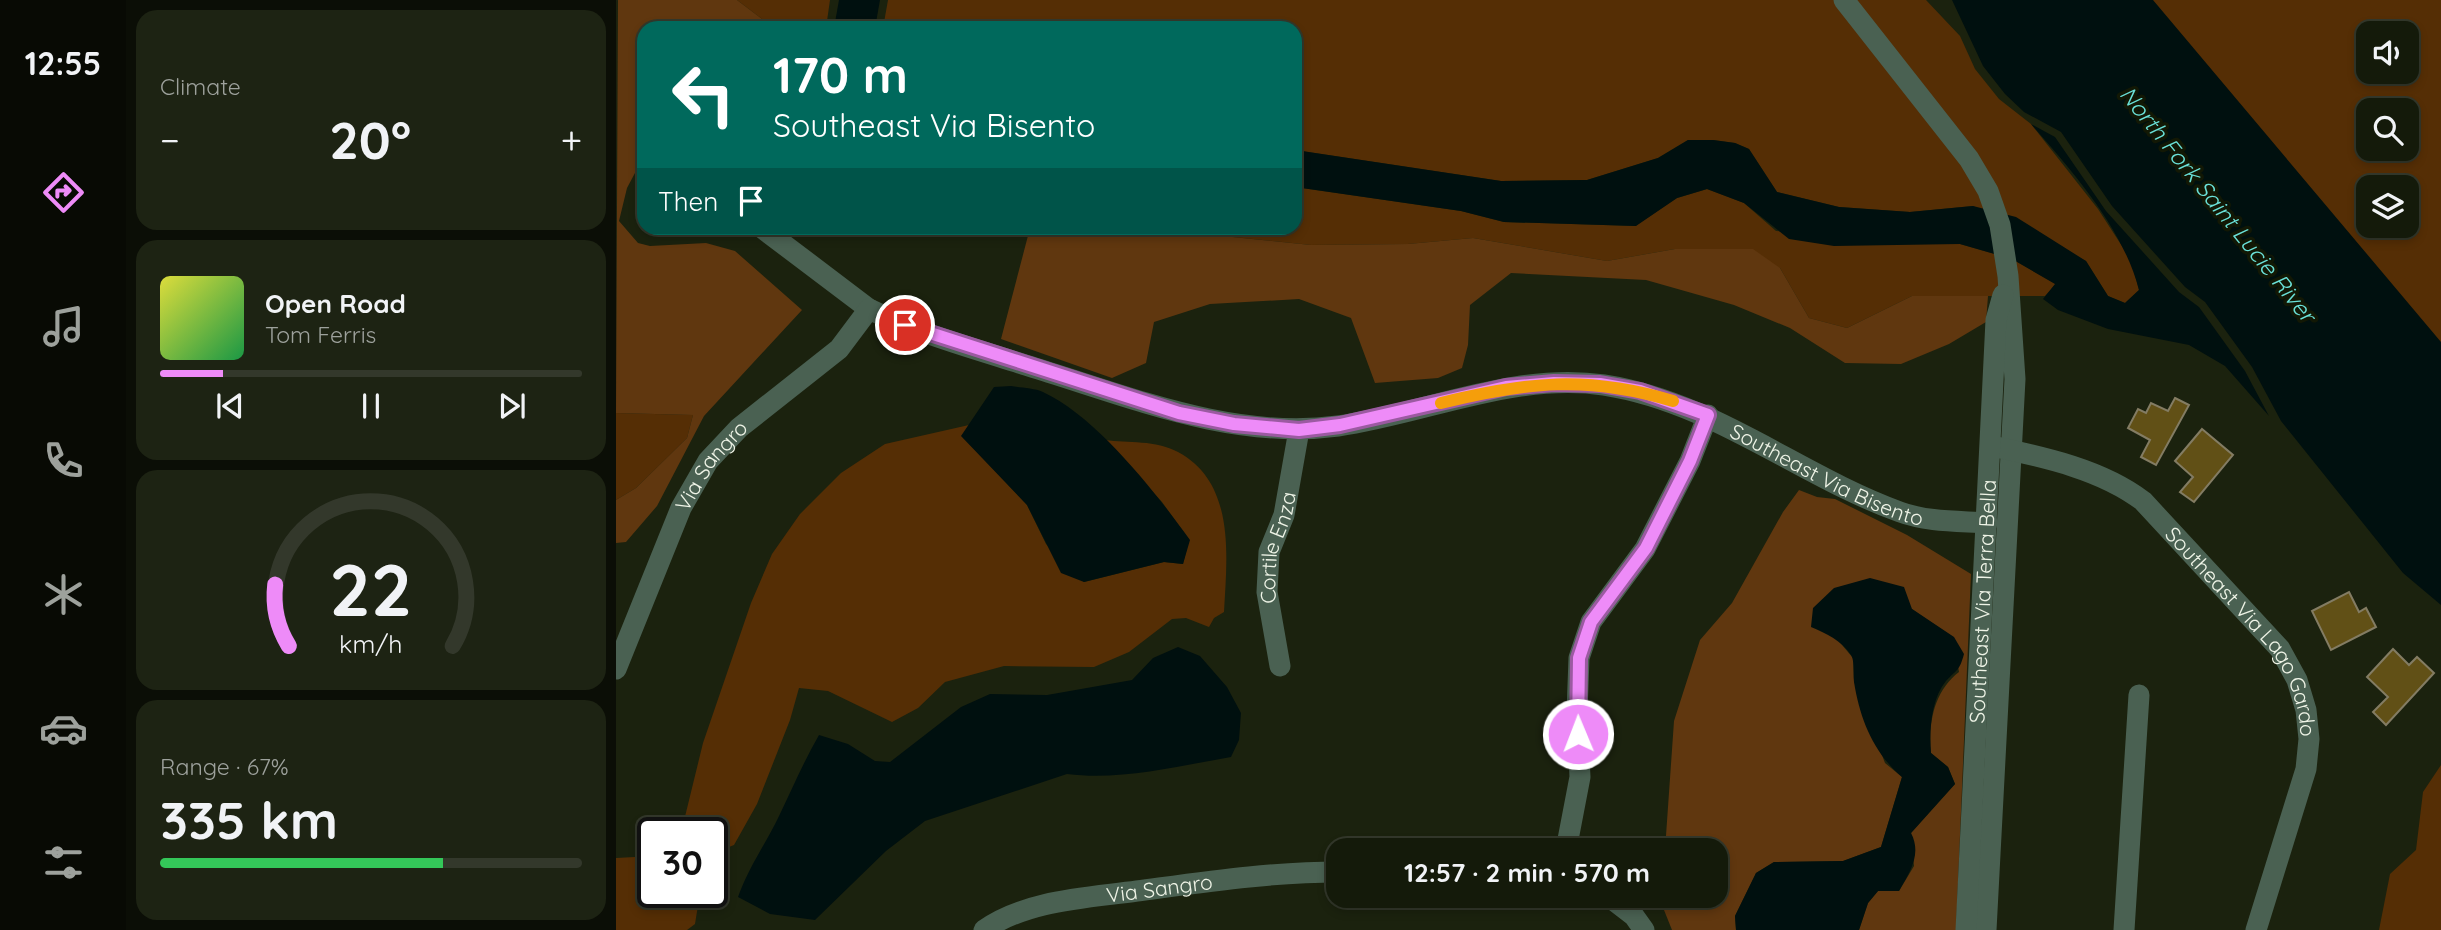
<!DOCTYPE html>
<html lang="en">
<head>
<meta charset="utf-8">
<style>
  body { margin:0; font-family:Quicksand,sans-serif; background:#1d2313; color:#f1f3f6; height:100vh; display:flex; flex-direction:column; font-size:26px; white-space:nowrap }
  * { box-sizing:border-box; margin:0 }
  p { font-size:23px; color:#9da19c }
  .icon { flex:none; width:38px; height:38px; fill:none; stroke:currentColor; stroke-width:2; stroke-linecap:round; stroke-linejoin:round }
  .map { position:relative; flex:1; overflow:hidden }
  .panel { display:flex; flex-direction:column; gap:10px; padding:10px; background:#0b0e06; width:490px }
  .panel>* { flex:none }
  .guide { position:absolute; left:21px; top:21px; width:665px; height:214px; border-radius:21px; box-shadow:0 4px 10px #0003,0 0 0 2px #33382b; background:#00695c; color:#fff; overflow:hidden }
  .buttons { position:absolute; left:1740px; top:21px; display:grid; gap:14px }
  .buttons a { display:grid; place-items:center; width:63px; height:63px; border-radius:14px; background:#141a0a; box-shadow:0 4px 10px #0003,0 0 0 2px #33382b; font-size:35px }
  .speed { position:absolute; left:21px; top:817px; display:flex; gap:14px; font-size:35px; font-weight:700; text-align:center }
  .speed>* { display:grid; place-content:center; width:91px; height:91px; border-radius:50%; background:#141a0a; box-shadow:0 4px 10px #0003,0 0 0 2px #33382b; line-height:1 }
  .speed .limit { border:4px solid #111; border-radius:10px; background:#fff; color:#111 }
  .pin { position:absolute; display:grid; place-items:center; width:60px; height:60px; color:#fff; margin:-30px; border:4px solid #fff; border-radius:50%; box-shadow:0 2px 7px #0007 }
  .me { position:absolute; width:77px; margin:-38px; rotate:359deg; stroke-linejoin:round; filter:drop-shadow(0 0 5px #0008) }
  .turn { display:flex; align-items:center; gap:24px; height:147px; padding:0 21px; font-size:32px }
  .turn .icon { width:91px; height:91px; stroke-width:2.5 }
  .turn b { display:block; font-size:49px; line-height:60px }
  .then { display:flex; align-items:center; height:66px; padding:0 21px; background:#0003; gap:14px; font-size:26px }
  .big { font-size:52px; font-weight:800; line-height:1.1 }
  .panel .tile { flex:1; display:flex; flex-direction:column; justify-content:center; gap:10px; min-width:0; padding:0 24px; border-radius:21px; background:#1d2313 }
  .panel .dial { align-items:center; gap:0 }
  .dial svg { height:182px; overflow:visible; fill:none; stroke:#33382b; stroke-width:7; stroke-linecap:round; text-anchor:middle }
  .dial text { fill:#f1f3f6; stroke:none }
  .song { display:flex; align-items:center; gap:21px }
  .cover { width:84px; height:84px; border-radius:10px; background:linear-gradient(135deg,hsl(60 70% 55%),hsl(140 70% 35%)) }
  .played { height:7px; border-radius:4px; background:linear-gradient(90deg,#ee8bf8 15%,#33382b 15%) }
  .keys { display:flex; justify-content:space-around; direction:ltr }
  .heat { display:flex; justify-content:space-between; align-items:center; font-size:38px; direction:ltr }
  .charge { height:10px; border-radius:5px; background:linear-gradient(90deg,#34c759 67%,#33382b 0) }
  .trip { position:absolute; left:710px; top:838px; width:402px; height:70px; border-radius:21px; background:#141a0a; box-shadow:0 4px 10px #0003,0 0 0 2px #33382b; font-weight:800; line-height:70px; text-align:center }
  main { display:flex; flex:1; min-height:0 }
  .menu { display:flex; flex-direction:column; width:126px; justify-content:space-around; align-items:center; background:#080a04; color:#9da19c }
  .menu .icon { width:49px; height:49px }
  .menu .current { color:#ee8bf8 }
  .menu b { font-size:32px; color:#f1f3f6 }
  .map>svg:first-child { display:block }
  .green { fill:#552e05; fill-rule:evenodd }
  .forest { fill:#60370f }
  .water { fill:#00100f }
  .building { fill:#615016; stroke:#837c63; stroke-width:2 }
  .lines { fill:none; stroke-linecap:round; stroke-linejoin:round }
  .minor { stroke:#4a6152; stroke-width:21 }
  .route-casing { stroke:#9b5aa1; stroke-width:18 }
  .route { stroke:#ee8bf8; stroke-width:12 }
  .slow { stroke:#f59e0b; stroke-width:12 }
  .labels { text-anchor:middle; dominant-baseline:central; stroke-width:7; stroke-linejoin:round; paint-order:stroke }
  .street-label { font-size:21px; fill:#eff4e7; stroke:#121805 }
  .water-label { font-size:23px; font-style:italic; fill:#6ae1d8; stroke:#121805 }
</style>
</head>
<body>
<main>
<nav class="menu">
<b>12:55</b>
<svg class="icon current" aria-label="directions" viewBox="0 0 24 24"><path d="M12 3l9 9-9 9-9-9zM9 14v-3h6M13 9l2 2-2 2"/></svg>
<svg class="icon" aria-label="music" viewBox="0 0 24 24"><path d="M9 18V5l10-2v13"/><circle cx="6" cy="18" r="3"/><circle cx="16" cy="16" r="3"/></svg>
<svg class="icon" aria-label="phone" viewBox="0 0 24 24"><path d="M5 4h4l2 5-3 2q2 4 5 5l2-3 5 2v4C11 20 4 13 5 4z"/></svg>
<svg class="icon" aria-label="climate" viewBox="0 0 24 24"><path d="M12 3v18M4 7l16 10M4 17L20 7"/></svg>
<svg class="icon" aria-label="car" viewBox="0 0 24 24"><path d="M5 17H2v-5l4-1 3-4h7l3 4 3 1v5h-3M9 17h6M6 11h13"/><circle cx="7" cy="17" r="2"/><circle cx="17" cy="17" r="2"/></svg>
<svg class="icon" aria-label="filters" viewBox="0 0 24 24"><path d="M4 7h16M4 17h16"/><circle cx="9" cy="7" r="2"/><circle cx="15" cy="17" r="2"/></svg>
</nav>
<section class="panel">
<div class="tile"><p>Climate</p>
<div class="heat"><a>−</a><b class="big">20°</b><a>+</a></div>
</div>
<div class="tile">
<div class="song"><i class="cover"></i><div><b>Open Road</b><p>Tom Ferris</p></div></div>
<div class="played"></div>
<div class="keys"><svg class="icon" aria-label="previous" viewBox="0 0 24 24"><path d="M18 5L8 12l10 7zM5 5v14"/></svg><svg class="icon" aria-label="pause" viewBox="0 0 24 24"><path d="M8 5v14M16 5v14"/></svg><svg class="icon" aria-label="next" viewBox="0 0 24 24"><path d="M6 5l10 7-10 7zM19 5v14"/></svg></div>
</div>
<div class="tile dial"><svg viewBox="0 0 100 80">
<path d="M14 69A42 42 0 1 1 86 69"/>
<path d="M14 69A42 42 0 0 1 8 42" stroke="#ee8bf8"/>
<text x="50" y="56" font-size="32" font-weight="700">22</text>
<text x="50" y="72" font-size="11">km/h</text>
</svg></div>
<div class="tile"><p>Range · 67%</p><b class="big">335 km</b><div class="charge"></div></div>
</section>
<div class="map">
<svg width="1825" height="930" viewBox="0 0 1825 930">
  <rect width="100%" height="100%" fill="#1b220e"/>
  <g class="green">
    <polygon points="121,0 214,0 210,28 158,28"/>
    <polygon points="272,0 1310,0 1344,36 1359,69 1383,99 1415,124 1482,209 1515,260 1523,290 1509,303 1492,296 1470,261 1357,206 1294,212 1223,207 1161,192 1133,149 1119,143 1097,140 1072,140 1042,158 971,180 885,181 679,150 679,28 267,28"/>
    <path d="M1461 0H1825V425ZM1752 33H1790V72H1752ZM1752 110H1790V149H1752ZM1752 187H1790V226H1752Z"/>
    <polygon points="679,187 845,211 888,222 1019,226 1061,198 1091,189 1128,203 1160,231 1344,244 1396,259 1440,284 1429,296 1296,296 1231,328 1193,318 1164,268 1059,249 991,261 857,238 792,244 695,245 528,228 679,228"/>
    <polygon points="0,413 77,415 71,438 20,488 0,500"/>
    <path d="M353 425 346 436 411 505 430 544 468 582 548 562 567 564 573 540 546 502 489 440C512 443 540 440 562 452 620 483 611 557 608 612L598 618 593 627 570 618 556 619 513 652 478 667 388 666 329 682 302 708 276 722 212 691 183 688 174 720 141 804 118 845 108 849 96 870V833H65L87 743 135 603 156 554 184 514 225 473 269 444Z"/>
    <polygon points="1825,765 1825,930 1763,930 1774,874 1800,850 1807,792"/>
    <polygon points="37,856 37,892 84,893 79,924 71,930 0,930 0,858"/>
  </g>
  <g class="forest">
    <polygon points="2,0 121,0 158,28 28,28 28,156 11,188 3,221 22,243 34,246 90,243 119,251 186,310 88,416 41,506 10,542 0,543 0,500 20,488 71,438 77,415 0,413"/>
    <polygon points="414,228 528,228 695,245 792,244 857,238 991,261 1059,249 1137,249 1164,268 1193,318 1231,328 1296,296 1372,296 1370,322 1333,344 1285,364 1229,363 1174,328 1118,305 1030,280 895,273 854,305 852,345 846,368 822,378 759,383 735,318 683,299 594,304 538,322 530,363 496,378 385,339"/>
    <path d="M1183 490 1201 497 1219 499 1291 535 1355 574 1340 930H1243L1252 903 1262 891H1283L1298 866 1295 833 1339 784 1332 767 1315 753C1312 723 1318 691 1343 672L1337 637 1296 609 1221 639 1237 658 1238 681 1269 763 1286 777 1265 847 1227 861 1158 862 1140 873 1119 916 1120 930H1056L1048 910V896H1101V850H1049L1058 721 1084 640 1116 603 1167 512Z"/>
  </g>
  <g class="water">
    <polygon points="223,0 264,0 259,28 218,28"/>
    <polygon points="1336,0 1537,0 1825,342 1825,605 1787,573 1665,421 1636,367 1589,302 1569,287 1496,206 1445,132 1408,112 1389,94 1367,66"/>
    <path d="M1415 124 1439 137 1490 211 1563 292 1583 307 1629 371 1653 416 1609 366 1573 345 1492 329 1442 310 1427 299 1439 284 1396 259 1344 244 1218 246 1173 239 1128 203 1091 189 1061 198 1020 226 888 222 845 211 679 187V150L885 181 971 180 1042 158 1072 140H1097L1119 143 1133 149 1161 192 1223 207 1294 212 1357 206 1400 217 1470 261 1492 296 1509 303 1523 290C1507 228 1457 172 1415 124Z"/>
    <path d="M395 386C405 388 418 388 427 392 481 417 540 493 574 540L567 564 548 562 468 582 445 573 411 505 345 436 378 387Z"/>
    <path d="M1254 578 1288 587 1296 609 1338 637 1348 654C1343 672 1341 669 1330 681 1315 699 1313 731 1315 753L1332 767 1339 784 1295 833C1306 854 1294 872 1283 891H1262L1252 903 1243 930H1120L1119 916 1140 873 1158 862 1227 861 1265 847 1286 777C1257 752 1244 719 1238 682 1237 673 1239 662 1235 655 1225 640 1211 634 1195 627L1197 608 1218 588Z"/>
    <path d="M562 647 584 656 611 687 625 713 623 740 615 757C562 766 504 781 451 774L309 821 270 851 199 920 154 914 122 897C134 864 150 844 164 814 177 787 188 761 203 735L232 744 259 761 274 762 345 707 374 694 431 695 516 680 537 658Z"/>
  </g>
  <g class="building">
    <polygon points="1559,398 1573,405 1540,465 1525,457 1534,440 1512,428 1522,409 1530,413 1535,403 1552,411"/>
    <polygon points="1586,429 1617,455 1578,502 1564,492 1577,477 1559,461"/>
    <polygon points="1733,592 1743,612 1750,608 1760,627 1715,650 1696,611"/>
    <polygon points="1777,649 1793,665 1801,657 1818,673 1770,725 1757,712 1772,697 1751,677"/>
  </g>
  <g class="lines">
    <g class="minor">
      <polyline points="1228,0 1353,159 1372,191 1384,225 1392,276 1399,379 1370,930"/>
      <path id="s1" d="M146 228 253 309C306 335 363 350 419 368 517 398 618 440 722 426 811 413 897 372 988 385 1098 402 1182 475 1284 512 1311 522 1343 521 1371 523"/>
      <path id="s2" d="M1376 446C1427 457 1485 469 1527 501L1664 649 1681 680 1690 710 1693 739 1690 769 1640 930"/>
      <path id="s3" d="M664 666 651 592 653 552 668 515 683 430"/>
      <path id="s4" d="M0 669 65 508 92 461 123 428 223 349 253 309"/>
      <polyline points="950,850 964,777 961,713 963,658 975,622 1029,549 1074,461 1092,415"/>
      <polyline points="992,896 1018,916 1028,930"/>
      <path id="s5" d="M368 930C411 900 470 898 521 891 589 882 655 872 723 872"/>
      <path id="s6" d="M1350 930 1380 320 1387 295"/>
      <polyline points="1508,930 1523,695"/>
    </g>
  </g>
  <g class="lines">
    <defs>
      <polyline id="route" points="289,325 563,413 618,424 683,430 724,425 890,387 938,383 984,384 1024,391 1092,415 1074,461 1030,548 975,622 963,658 962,734"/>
    </defs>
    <use href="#route" class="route-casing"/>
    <use href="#route" class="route"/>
    <path class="slow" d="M825 403C911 382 971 375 1057 401"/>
  </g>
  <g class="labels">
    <g class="street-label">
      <text stroke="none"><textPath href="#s4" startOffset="226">Via Sangro</textPath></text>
      <text stroke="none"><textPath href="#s1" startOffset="1134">Southeast Via Bisento</textPath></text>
      <text stroke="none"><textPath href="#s3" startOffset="121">Cortile Enza</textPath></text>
      <text stroke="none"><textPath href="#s6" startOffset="329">Southeast Via Terra Bella</textPath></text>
      <text stroke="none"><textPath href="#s2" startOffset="329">Southeast Via Lago Gardo</textPath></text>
      <text stroke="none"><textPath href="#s5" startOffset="182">Via Sangro</textPath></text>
    </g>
    <g class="water-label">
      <text transform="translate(1602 204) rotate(51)">North Fork Saint Lucie River</text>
    </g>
  </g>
</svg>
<div class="buttons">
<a><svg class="icon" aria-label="sound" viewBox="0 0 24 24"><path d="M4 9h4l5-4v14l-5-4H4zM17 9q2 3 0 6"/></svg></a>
<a><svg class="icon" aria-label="search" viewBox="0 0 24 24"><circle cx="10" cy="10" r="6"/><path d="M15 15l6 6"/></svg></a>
<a><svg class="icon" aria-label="layers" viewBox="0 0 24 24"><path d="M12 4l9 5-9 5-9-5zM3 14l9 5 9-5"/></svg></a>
</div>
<div class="speed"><div class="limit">30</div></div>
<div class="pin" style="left:289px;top:325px;background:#d93025"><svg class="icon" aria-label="arrive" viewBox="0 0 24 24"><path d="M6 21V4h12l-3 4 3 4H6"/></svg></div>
<svg class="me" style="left:962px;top:734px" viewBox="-20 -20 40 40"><circle r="17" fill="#ee8bf8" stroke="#fff" stroke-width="3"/><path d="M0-11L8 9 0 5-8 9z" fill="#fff"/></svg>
<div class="trip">12:57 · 2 min · 570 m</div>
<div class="guide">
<div class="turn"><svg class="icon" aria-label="left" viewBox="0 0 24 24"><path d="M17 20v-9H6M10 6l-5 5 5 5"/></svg><div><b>170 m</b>Southeast Via Bisento</div></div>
<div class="then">Then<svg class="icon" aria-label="arrive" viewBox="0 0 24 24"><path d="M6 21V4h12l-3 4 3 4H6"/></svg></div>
</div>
</div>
</main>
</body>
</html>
